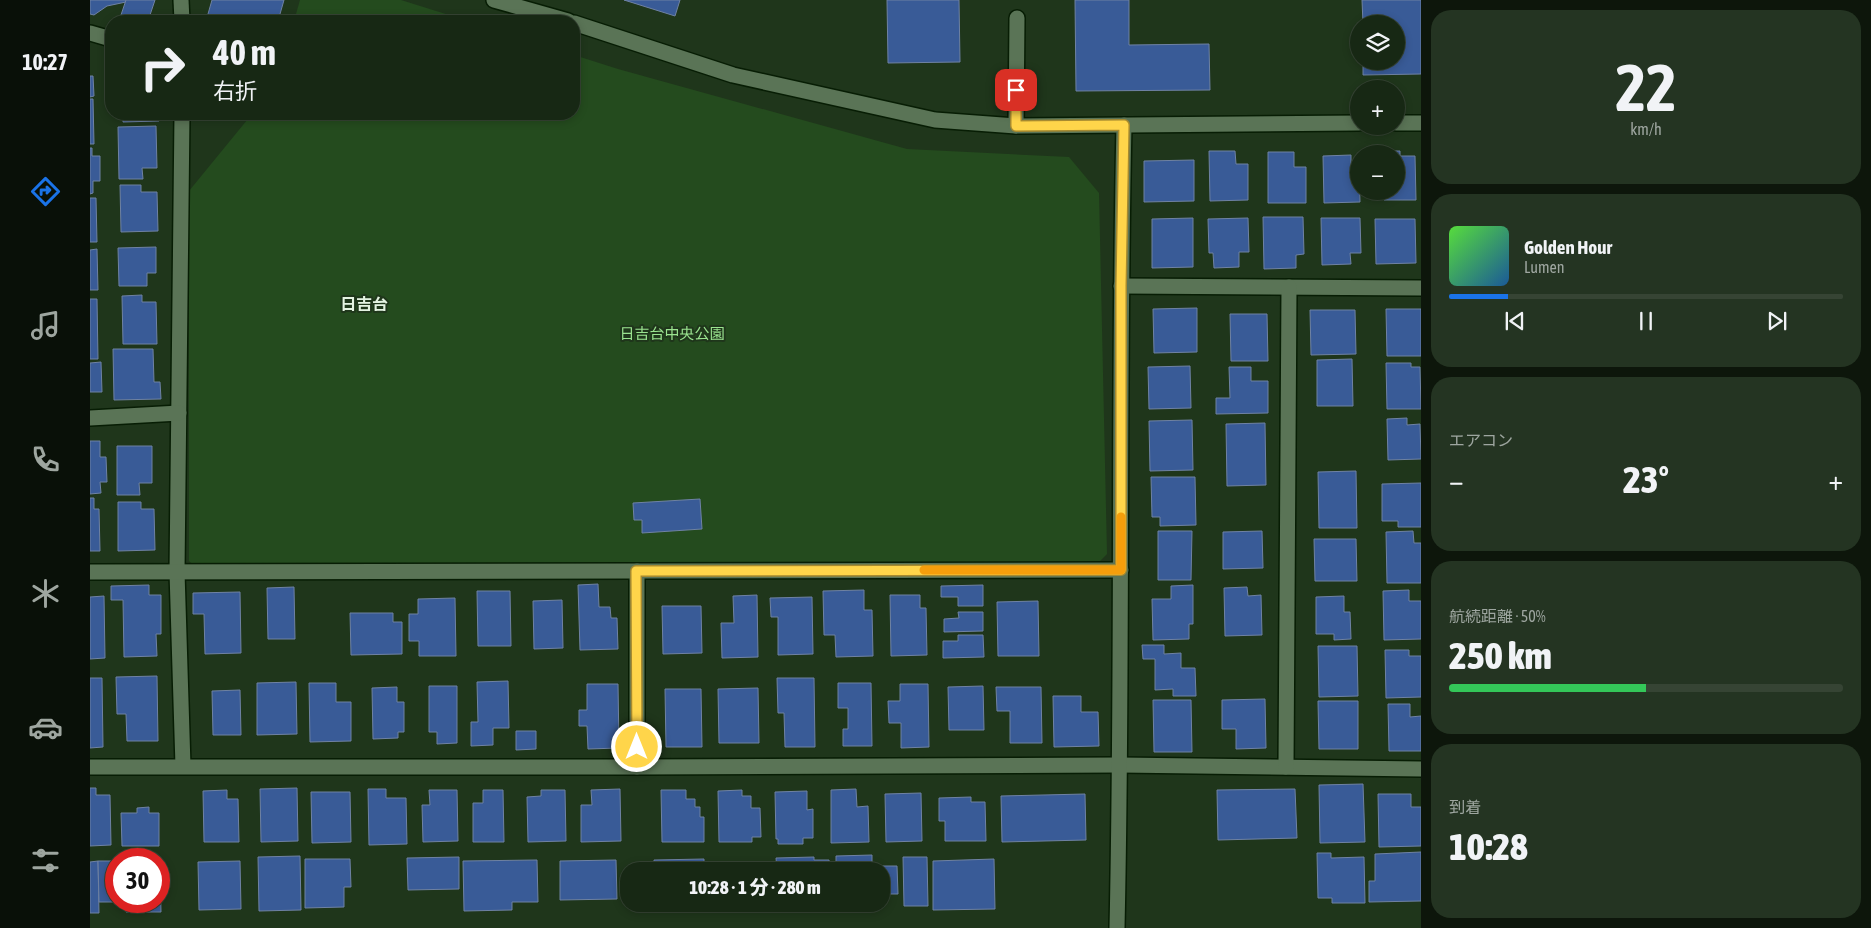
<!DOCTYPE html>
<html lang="ja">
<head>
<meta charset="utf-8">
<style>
  body { margin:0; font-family:"Asap Condensed","Noto Sans JP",sans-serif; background:#243422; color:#f1f3f6; height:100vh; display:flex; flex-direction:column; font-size:19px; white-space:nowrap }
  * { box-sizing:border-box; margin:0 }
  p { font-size:16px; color:#9ea6a0 }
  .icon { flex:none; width:28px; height:28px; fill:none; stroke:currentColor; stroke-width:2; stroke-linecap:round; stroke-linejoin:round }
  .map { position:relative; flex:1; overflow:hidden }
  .details { display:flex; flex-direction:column; gap:10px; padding:10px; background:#0d160b; width:450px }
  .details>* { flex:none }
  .guide { position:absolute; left:15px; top:15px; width:475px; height:105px; border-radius:20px; box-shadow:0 2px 8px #0003,0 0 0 1px #364434; background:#172814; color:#f1f3f6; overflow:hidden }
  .controls { position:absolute; left:1260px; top:15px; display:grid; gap:10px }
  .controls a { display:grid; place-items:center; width:55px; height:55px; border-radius:50%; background:#172814; box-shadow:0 2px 8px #0003,0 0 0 1px #364434; font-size:25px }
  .speed { position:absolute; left:15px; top:848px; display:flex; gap:10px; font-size:25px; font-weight:700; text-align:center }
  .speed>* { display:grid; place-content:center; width:65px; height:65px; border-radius:50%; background:#172814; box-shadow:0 2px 8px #0003,0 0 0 1px #364434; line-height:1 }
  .speed .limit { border:8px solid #d22; background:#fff; color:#111 }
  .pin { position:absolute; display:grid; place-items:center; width:42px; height:42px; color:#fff; margin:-21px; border-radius:10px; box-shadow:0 2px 8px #0006 }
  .me { position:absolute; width:55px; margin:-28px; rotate:0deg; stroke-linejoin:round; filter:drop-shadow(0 0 4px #0008) }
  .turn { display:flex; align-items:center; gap:18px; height:105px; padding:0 25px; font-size:22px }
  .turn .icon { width:65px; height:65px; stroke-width:2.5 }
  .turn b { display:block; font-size:35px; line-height:42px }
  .big { font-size:38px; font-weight:800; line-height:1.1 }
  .details .tile { flex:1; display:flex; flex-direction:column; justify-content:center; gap:8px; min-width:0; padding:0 18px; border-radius:20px; background:#243422 }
  .details .dial { align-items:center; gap:0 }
  .dial b { font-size:65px; line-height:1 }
  .song { display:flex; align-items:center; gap:15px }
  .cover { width:60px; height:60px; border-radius:8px; background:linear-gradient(135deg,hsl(110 70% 55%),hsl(210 70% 35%)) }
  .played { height:5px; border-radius:2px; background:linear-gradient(90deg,#1a73e8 15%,#364434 15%) }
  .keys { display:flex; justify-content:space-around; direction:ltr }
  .heat { display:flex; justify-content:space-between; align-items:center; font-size:28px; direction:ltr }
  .charge { height:8px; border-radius:4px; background:linear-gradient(90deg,#34c759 50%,#364434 0) }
  .trip { position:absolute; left:530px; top:862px; width:270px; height:50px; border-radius:20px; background:#172814; box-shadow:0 2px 8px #0003,0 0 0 1px #364434; font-weight:800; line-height:50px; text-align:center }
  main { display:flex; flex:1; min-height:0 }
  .menu { display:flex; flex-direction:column; width:90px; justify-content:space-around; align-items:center; background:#091008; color:#9ea6a0 }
  .menu .icon { width:35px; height:35px }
  .menu .current { color:#1a73e8 }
  .menu b { font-size:22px; color:#f1f3f6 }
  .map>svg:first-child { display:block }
  .green { fill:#244b1e }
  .building { fill:#395b97; stroke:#6f82a3 }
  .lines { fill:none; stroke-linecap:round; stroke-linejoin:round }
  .minor-casing { stroke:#071d04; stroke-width:18 }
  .minor { stroke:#5a7456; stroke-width:15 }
  .route-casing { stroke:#a68a30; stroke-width:12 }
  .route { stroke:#ffd54a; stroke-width:9 }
  .slow { stroke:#f59e0b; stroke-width:9 }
  .labels { text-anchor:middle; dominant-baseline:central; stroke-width:4; stroke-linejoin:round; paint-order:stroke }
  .park-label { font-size:15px; fill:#9ae38f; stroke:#1f361b }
  .neighbourhood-label { font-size:16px; font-weight:bold; fill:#e4f3e2; stroke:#1f361b }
</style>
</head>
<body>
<main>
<nav class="menu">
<b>10:27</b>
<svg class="icon current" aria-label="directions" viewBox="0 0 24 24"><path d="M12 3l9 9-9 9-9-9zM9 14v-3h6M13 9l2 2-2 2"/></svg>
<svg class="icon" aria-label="music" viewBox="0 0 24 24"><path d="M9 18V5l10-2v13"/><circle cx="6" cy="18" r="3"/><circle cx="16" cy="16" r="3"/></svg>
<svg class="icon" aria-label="phone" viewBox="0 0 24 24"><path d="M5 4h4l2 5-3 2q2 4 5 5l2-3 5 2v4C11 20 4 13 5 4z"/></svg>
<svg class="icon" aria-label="climate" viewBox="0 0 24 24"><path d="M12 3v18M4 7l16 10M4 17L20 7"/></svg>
<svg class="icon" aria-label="car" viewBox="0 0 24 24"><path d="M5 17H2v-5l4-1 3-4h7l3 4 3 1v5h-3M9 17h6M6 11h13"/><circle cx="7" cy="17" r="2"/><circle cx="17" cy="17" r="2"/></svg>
<svg class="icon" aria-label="filters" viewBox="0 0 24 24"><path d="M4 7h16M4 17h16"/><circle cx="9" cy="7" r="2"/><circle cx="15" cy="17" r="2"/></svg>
</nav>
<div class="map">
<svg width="1331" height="928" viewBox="0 0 1331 928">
  <rect width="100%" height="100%" fill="#1f361b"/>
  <g class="green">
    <polygon points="210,0 311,0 378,21 204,21"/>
    <polygon points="484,55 528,69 817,149 979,157 1009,193 1017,554 1006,565 111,572 99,561 99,191 162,114 484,114"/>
  </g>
  <g class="building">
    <polygon points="0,0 36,0 36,2 17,6 4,15 0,14"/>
    <polygon points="36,0 65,0 58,21 29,21"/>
    <polygon points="122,0 194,0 188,21 116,21"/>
    <polygon points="534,0 590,0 585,16"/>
    <polygon points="797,0 869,0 870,62 798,63"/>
    <polygon points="985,0 1039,0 1039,45 1119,44 1120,90 986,91"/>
    <polygon points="1272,0 1331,0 1331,74 1273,75 1273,61 1306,61 1306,24 1273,24"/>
    <polygon points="0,76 3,76 4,96 0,97"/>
    <polygon points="0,99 3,99 4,144 0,144"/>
    <polygon points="33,114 69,114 69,121 33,122"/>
    <polygon points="66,126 67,168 52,168 53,179 29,179 28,127"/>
    <polygon points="0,148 2,148 2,156 10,156 10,181 3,181 3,193 0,194"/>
    <polygon points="1119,151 1145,151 1146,164 1158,164 1158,200 1120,201"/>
    <polygon points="1284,151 1310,151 1310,156 1325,156 1326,200 1294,200 1294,191 1306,191 1306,154 1284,154"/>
    <polygon points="1178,152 1204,152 1204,167 1216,167 1216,203 1178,203"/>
    <polygon points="1261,155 1261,165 1269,165 1270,202 1234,203 1233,156"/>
    <polygon points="1104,160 1104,201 1054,202 1054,161"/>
    <polygon points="30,185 51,185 51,192 67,192 68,231 31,232"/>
    <polygon points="0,198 6,198 7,242 0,242"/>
    <polygon points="1173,217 1213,217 1214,254 1206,255 1206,268 1174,269"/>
    <polygon points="1103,218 1103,267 1062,268 1062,219"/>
    <polygon points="1158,218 1159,252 1149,252 1149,267 1124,268 1123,253 1119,253 1118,219"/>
    <polygon points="1231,218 1270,218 1271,253 1260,253 1261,264 1232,265"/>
    <polygon points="1285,219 1325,219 1326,263 1286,264"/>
    <polygon points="66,247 66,273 57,273 57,286 29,286 28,248"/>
    <polygon points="7,249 8,290 0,290 0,250"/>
    <polygon points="52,295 52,302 66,302 67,344 33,344 32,296"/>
    <polygon points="0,299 7,299 8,359 0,359"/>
    <polygon points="1107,308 1107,352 1064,353 1063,309"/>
    <polygon points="1296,309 1331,309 1331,356 1297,356"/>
    <polygon points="1220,310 1265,310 1266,354 1221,355"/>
    <polygon points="1140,314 1177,314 1178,361 1141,361"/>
    <polygon points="23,349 63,349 64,382 70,382 71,399 24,400"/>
    <polygon points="1262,359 1263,406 1227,406 1227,360"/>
    <polygon points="11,362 12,392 0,392 0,363"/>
    <polygon points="1296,363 1321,363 1321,367 1330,367 1331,409 1297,409"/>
    <polygon points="1100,366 1101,408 1059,409 1058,367"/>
    <polygon points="1139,367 1161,367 1161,381 1178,381 1178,413 1126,414 1126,398 1140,398"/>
    <polygon points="1317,418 1317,425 1330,424 1331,459 1298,460 1297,419"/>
    <polygon points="1102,420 1103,470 1060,471 1059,421"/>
    <polygon points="1175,423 1176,485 1137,486 1136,424"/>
    <polygon points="0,441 10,441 10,457 16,457 17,482 10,482 11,493 0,494"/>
    <polygon points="27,446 62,446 62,483 49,483 50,495 27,495"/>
    <polygon points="1266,471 1267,528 1229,528 1228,472"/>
    <polygon points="1061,477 1105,477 1106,525 1070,526 1070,517 1062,517"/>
    <polygon points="1331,483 1331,527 1308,527 1308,521 1292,521 1292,484"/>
    <polygon points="0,498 4,498 4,509 9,509 10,551 0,551"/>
    <polygon points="610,499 612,529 552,533 552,520 544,520 543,503"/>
    <polygon points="28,502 51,502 51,509 64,509 65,550 28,551"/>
    <polygon points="1068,531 1102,531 1101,580 1068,580"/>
    <polygon points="1172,531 1173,568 1133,569 1133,532"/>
    <polygon points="1323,531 1324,543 1331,543 1331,583 1297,583 1296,532"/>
    <polygon points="1224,539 1266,539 1267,581 1225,581"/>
    <polygon points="508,584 509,607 520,607 521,618 527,618 528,649 490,650 488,585"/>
    <polygon points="59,585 59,595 71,595 71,634 66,634 67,656 34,657 33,600 21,600 21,586"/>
    <polygon points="893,585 893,606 868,606 868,597 851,597 851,586"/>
    <polygon points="1103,585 1103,624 1099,624 1099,639 1063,640 1062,599 1081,599 1081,586"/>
    <polygon points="204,587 205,639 178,639 177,588"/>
    <polygon points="1157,587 1158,596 1171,595 1172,635 1135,636 1134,588"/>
    <polygon points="774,590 774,610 782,610 783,656 746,657 745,635 734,635 733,591"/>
    <polygon points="1319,590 1319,601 1331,601 1331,639 1294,640 1293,591"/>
    <polygon points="387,591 420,591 421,646 388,646"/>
    <polygon points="150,592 151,653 115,654 114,614 103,614 103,593"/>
    <polygon points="667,595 668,657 632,658 631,623 644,623 643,596"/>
    <polygon points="800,595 830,595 830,608 836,608 837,655 801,656"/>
    <polygon points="14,596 15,658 0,659 0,597"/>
    <polygon points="1254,596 1254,612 1260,612 1261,639 1244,640 1244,634 1226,634 1226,597"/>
    <polygon points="722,597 723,654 688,655 688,617 681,617 680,598"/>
    <polygon points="365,598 366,656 329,656 329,641 319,641 319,614 328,614 328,599"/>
    <polygon points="472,600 473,648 444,649 443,601"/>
    <polygon points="948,601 949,656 908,656 907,602"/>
    <polygon points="572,606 611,606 612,653 573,654"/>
    <polygon points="868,612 893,612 893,631 854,632 854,619 869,618"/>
    <polygon points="260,613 303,613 303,622 312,622 312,654 261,655"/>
    <polygon points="868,635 893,635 894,657 853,658 853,641 868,641"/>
    <polygon points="1052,645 1074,645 1074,654 1091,653 1091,668 1105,668 1106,696 1083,696 1083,689 1065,690 1065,659 1053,659"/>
    <polygon points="1228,646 1267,646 1268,696 1229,697"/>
    <polygon points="1295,650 1319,650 1319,656 1331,656 1331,697 1296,698"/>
    <polygon points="67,676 68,741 37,741 36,714 27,714 26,677"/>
    <polygon points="0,678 12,678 13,747 0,748"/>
    <polygon points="687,678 724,678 725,747 695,747 694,713 688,713"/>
    <polygon points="418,681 419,728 403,728 403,745 381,746 381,722 388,722 387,682"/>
    <polygon points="206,682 207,734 167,735 167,683"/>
    <polygon points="219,683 246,683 246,702 261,702 261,741 220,742"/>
    <polygon points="748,683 781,683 782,746 753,746 753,729 758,729 758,708 748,708"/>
    <polygon points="497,684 528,684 529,748 498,749 497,726 489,726 489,710 497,710"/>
    <polygon points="810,684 838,684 839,747 811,748 811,723 799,723 798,701 810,701"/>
    <polygon points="339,686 367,686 367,743 347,744 347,732 339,732"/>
    <polygon points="893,686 894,730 859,730 858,687"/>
    <polygon points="307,687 307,702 314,702 314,732 308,732 308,738 283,739 282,688"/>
    <polygon points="906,687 951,687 952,743 920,743 920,711 907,711"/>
    <polygon points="668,688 669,743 629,743 628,689"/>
    <polygon points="575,689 611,689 612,747 576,747"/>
    <polygon points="150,690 151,735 123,735 122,691"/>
    <polygon points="963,696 991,696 991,712 1008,712 1009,746 964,747"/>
    <polygon points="1175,699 1176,748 1146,749 1146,729 1132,729 1132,700"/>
    <polygon points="1063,700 1101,700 1102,752 1064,752"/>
    <polygon points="1228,701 1268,701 1268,749 1229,749"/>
    <polygon points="1298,704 1320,704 1320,717 1331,716 1331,751 1299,751"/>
    <polygon points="426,731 446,731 446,749 426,750"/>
    <polygon points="1273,784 1275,842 1230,843 1229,785"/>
    <polygon points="0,788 6,788 6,795 20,795 21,845 0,846"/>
    <polygon points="207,788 208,841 171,842 170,789"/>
    <polygon points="278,789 296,789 296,798 316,798 317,844 279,845"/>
    <polygon points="530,789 531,841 491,842 491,805 502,805 501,790"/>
    <polygon points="766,789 767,807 778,806 779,842 741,843 741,790"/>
    <polygon points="1205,789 1207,838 1128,840 1127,790"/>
    <polygon points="137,790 137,799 148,799 149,842 114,842 113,791"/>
    <polygon points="339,790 367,790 368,841 333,842 332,805 340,805"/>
    <polygon points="393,790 413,790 414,842 383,842 383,803 393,803"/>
    <polygon points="451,790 475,790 476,841 438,842 437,797 451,796"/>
    <polygon points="571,790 596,790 596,799 605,799 605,807 610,807 610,817 614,817 614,842 572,842"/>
    <polygon points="652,790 652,796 661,796 661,808 670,808 671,837 662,837 662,842 629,842 628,791"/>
    <polygon points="717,791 717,810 723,809 723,838 713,838 713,844 688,844 688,839 686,839 685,792"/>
    <polygon points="221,792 260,792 261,842 222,843"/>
    <polygon points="831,793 832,841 796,842 795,794"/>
    <polygon points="995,794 996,840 912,842 911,796"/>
    <polygon points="1288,794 1321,794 1321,807 1331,807 1331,846 1289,847"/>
    <polygon points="881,797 881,802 895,802 896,841 855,841 855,821 849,821 849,798"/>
    <polygon points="59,807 59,813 69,813 69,846 32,846 31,813 47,813 47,808"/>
    <polygon points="1331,852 1331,901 1279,902 1279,881 1285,881 1285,854"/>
    <polygon points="1227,853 1241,853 1241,858 1274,857 1275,903 1242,903 1242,898 1228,898"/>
    <polygon points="782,855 782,866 807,866 808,894 791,894 791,871 746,871 746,856"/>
    <rect x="43" y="856" width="19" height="3"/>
    <polygon points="210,856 211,910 169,911 168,857"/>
    <polygon points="369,857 369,889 318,890 317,858"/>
    <polygon points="724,857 724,860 739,860 740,871 687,871 686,858"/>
    <polygon points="813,857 837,857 838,906 814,906"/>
    <polygon points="215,859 260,859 261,887 254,887 254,907 215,908"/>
    <polygon points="614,859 614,871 564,871 564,860"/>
    <polygon points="904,859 905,909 843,910 843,861"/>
    <polygon points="447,860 448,902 422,902 422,910 374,911 373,861"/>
    <polygon points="526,860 527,899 470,900 470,861"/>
    <polygon points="8,861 9,913 0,913 0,862"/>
    <polygon points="8,861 26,861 26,901 36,902 9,902"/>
    <polygon points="150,861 151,909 109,910 108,862"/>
    <polygon points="69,862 70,862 71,912 36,912 36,901 69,901"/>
    <polygon points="565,904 615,904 615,907 565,908"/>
    <rect x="687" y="904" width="38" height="6"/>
    <polygon points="747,904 783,904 783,909 747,910"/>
  </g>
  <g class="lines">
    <defs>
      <g id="minor">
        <polyline points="91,0 92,21"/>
        <polyline points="404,0 478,21"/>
        <polyline points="484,23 643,75 845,120 926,126 1269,123"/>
        <polyline points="0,33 21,39"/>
        <polyline points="92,114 87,572 93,766"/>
        <polyline points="1306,123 1331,123"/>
        <polyline points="926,126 927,18"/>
        <polyline points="1031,286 1331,288"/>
        <polyline points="0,418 89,413"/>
        <polyline points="547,571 547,767"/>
        <polyline points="0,572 1031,570"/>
        <polyline points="0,767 547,767 1030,765 1331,769"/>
        <polyline points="1196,767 1199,287"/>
        <path d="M1027 928C1033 660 1028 393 1034 125"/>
      </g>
    </defs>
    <use href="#minor" class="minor-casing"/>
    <use href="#minor" class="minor"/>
  </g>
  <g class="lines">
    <defs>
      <polyline id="route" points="547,747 546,571 1031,570 1031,286 1034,125 926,126 926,90"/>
    </defs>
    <use href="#route" class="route-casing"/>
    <use href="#route" class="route"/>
    <polyline class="slow" points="834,570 1031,570 1031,517"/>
  </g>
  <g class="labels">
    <g class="park-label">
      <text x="582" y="333">日吉台中央公園</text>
    </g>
    <g class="neighbourhood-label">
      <text x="274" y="304">日吉台</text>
    </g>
  </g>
</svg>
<div class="controls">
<a><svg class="icon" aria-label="layers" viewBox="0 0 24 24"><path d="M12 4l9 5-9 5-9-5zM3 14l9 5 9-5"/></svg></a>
<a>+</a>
<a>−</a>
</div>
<div class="speed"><div class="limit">30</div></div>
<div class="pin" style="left:926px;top:90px;background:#d93025"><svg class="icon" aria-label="arrive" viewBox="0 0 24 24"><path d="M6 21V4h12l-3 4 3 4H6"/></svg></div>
<svg class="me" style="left:547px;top:747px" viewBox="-20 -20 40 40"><circle r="17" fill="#ffd54a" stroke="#fff" stroke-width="3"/><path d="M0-11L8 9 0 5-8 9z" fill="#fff"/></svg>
<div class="trip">10:28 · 1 分 · 280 m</div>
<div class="guide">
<div class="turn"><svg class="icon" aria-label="right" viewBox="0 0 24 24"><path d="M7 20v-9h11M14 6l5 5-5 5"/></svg><div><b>40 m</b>右折</div></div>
</div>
</div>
<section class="details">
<div class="tile dial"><b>22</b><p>km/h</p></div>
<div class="tile">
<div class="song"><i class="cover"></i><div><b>Golden Hour</b><p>Lumen</p></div></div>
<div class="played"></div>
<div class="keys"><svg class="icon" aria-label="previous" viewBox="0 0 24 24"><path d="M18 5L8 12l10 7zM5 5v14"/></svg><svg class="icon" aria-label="pause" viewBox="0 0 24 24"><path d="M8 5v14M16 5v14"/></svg><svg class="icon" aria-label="next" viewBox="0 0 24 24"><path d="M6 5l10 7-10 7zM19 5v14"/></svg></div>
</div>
<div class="tile"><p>エアコン</p>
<div class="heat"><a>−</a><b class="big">23°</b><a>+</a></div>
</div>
<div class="tile"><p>航続距離 · 50%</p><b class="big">250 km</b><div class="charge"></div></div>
<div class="tile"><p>到着</p><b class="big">10:28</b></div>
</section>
</main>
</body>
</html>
